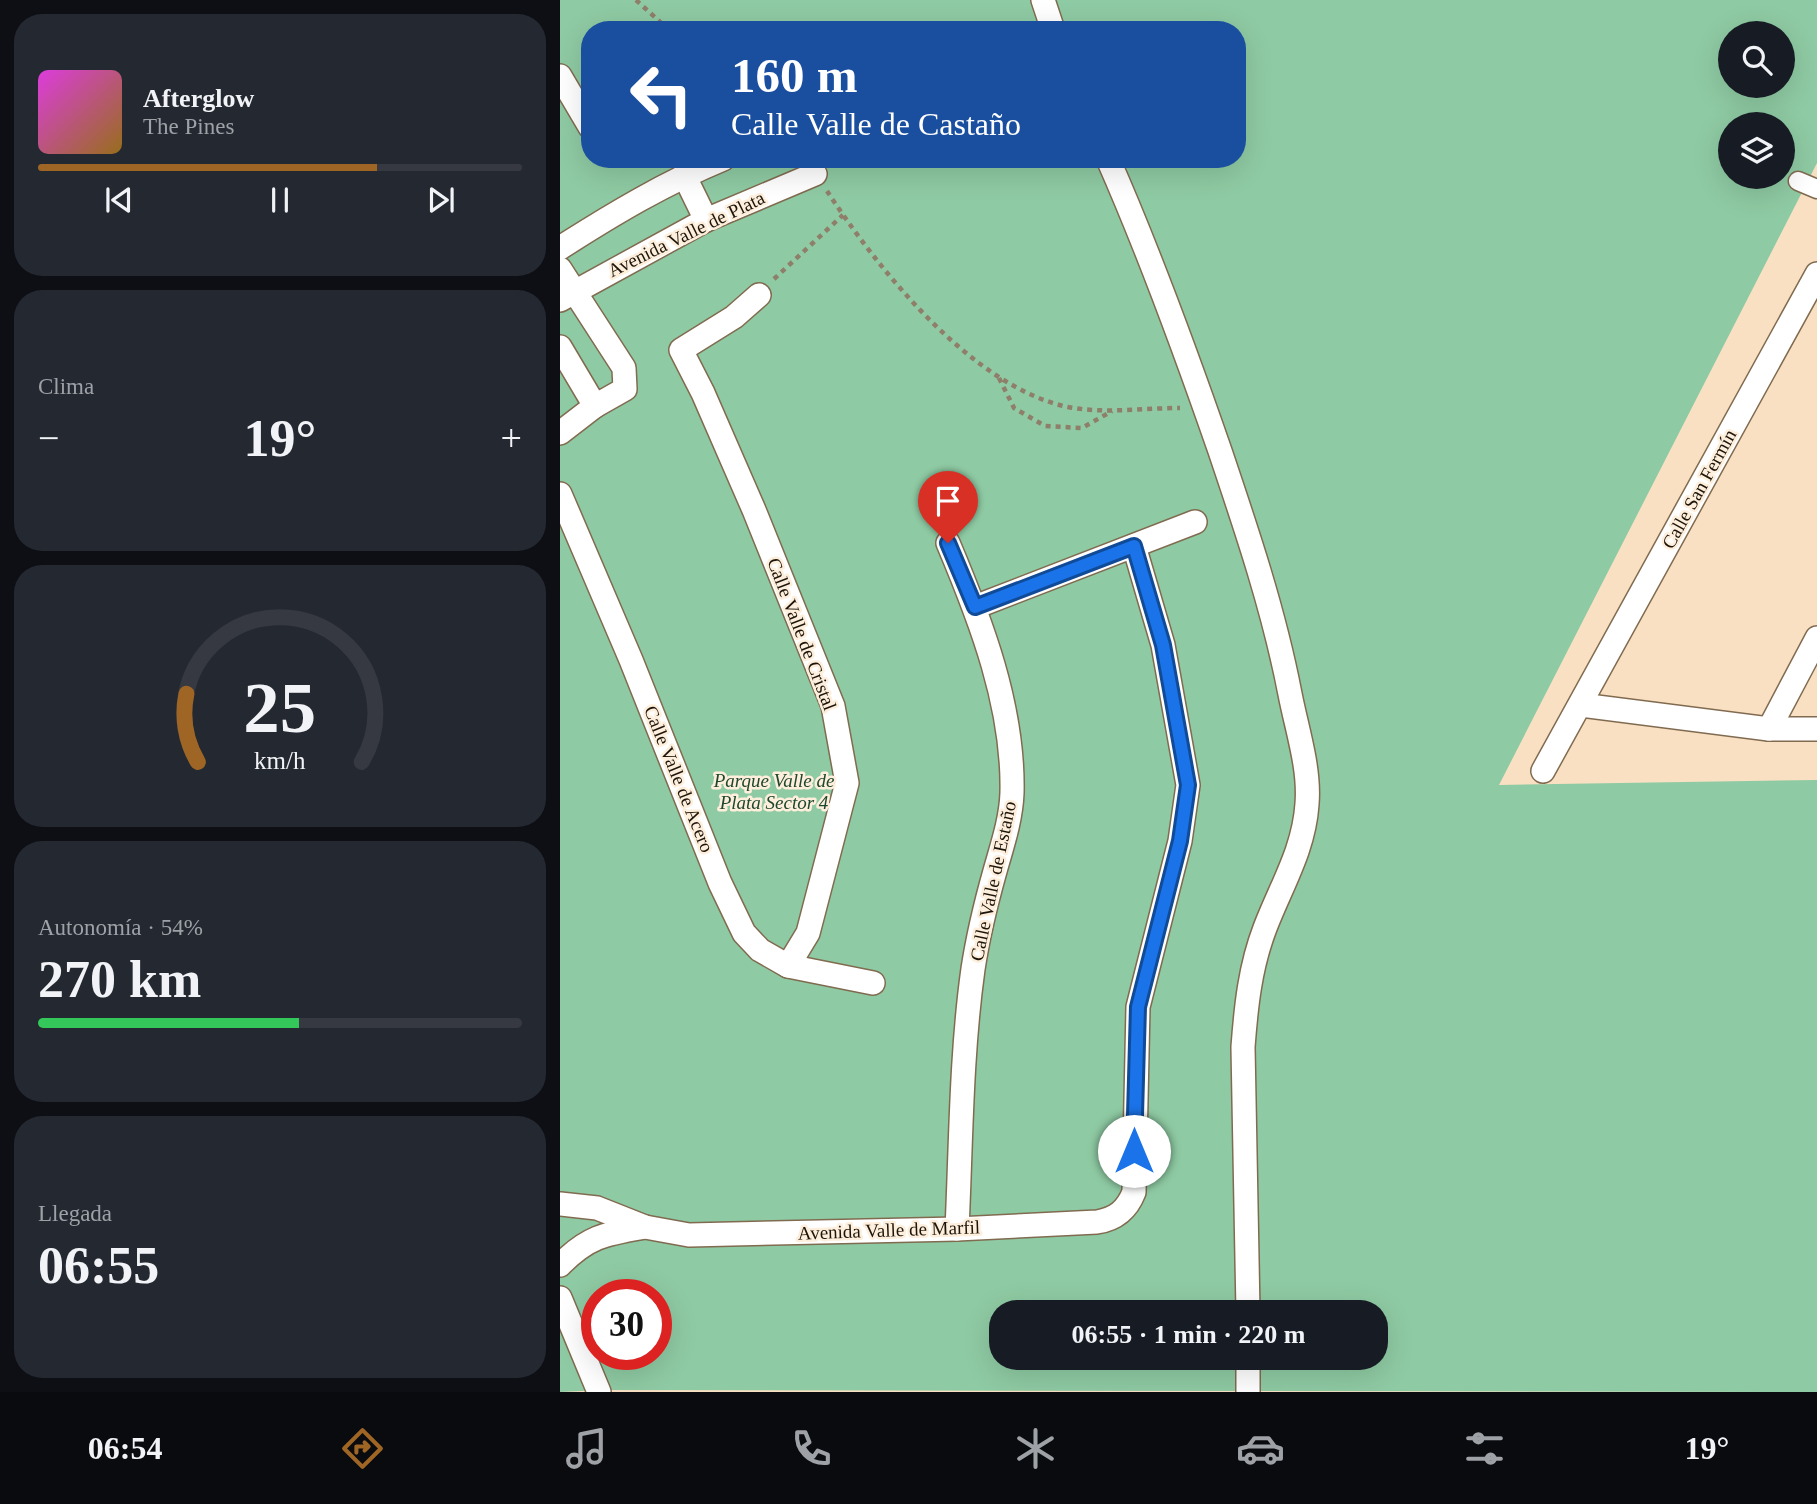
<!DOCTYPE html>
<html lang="es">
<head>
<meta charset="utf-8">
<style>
  body { margin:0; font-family:"Times New Roman",serif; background:#242831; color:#f1f3f6; height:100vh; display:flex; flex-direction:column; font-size:26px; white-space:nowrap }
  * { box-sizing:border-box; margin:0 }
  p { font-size:23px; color:#9ea1a6 }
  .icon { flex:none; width:38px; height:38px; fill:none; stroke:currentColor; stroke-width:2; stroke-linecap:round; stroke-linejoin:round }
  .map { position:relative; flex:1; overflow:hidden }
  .side { display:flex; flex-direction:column; gap:14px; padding:14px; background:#0d0f14; width:560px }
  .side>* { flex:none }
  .banner { position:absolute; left:21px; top:21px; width:665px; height:147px; border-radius:28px; box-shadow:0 7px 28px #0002; background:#1a4fa0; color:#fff; overflow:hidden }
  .tools { position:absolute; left:1158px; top:21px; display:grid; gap:14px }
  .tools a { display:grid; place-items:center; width:77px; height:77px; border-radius:50%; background:#171b24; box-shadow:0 7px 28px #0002; font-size:35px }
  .speed { position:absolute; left:21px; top:1279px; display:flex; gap:14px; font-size:35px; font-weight:700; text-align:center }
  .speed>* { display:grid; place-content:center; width:91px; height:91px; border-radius:50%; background:#171b24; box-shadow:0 7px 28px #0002; line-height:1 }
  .speed .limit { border:10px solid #d22; background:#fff; color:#111 }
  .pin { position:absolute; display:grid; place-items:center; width:60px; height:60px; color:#fff; margin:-72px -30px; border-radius:50% 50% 50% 0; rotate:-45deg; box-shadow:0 0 7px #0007 }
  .pin .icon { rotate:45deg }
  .me { position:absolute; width:77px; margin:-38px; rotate:0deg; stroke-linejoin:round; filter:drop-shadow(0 0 5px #0008) }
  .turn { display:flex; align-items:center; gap:24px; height:147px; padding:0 35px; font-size:32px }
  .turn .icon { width:91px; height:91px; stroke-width:2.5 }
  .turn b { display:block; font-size:49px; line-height:60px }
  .big { font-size:52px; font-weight:700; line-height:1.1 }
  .side .tile { flex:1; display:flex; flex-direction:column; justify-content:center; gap:10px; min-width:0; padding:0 24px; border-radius:28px; background:#242831 }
  .side .dial { align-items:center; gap:0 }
  .dial svg { height:182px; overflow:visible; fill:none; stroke:#363941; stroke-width:7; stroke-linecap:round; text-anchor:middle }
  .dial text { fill:#f1f3f6; stroke:none }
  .song { display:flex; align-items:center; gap:21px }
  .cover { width:84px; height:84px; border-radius:10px; background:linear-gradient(135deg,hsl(300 70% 55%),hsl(40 70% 35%)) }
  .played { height:7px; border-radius:4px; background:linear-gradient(90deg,#9f6524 70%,#363941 70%) }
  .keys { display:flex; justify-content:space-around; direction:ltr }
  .heat { display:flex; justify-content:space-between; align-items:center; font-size:38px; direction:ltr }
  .charge { height:10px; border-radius:5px; background:linear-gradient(90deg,#34c759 54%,#363941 0) }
  .trip { position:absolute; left:429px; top:1300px; width:399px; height:70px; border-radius:28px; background:#171b24; box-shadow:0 7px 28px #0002; font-weight:700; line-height:70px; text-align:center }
  .tabs { display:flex; height:112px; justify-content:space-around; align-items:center; background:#090b0e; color:#9ea1a6 }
  .tabs .icon { width:49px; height:49px }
  .tabs .active { color:#9f6524 }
  .tabs b { font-size:32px; color:#f1f3f6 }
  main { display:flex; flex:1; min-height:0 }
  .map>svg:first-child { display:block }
  .green { fill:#8ecaa3; fill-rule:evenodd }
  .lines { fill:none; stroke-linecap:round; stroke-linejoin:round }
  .pedestrian-casing { stroke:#816b50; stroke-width:21 }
  .minor-casing { stroke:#816b50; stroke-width:26 }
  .path { stroke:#8f7f6a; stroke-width:4.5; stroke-dasharray:5 5; stroke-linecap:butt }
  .pedestrian { stroke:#fff; stroke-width:18 }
  .minor { stroke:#fff; stroke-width:23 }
  .route-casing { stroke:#114b97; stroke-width:18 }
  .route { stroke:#1a73e8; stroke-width:12 }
  .labels { text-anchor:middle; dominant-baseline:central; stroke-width:5; stroke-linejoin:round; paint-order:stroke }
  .street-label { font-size:19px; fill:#1d150a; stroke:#feefdd }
  .park-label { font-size:19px; font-style:italic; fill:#1d472e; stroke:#feefdd }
</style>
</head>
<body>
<main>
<section class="side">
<div class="tile">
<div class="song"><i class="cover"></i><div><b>Afterglow</b><p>The Pines</p></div></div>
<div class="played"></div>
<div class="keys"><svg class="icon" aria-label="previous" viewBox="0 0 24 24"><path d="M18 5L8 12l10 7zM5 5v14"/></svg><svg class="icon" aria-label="pause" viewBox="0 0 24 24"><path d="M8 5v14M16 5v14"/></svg><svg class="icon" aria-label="next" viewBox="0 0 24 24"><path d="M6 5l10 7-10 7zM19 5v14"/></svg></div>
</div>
<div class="tile"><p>Clima</p>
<div class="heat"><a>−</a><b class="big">19°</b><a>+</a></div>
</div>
<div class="tile dial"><svg viewBox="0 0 100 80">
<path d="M14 69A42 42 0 1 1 86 69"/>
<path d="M14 69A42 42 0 0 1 9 39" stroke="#9f6524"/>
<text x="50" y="56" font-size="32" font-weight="700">25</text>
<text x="50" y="72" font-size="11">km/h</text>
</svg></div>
<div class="tile"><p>Autonomía · 54%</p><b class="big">270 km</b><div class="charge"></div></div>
<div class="tile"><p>Llegada</p><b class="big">06:55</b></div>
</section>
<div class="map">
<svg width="1257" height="1392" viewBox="0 0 1257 1392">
  <rect width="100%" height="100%" fill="#f9e0c2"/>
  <path class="green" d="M0 0H1257V163L939 785 1257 780V1392L45 1390 0 1392ZM30 30H677V159H30ZM1171 33H1223V86H1171ZM1171 124H1223V177H1171ZM37 1295H96V1354H37ZM441 1312H816V1358H441Z"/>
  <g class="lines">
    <defs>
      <polyline id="pedestrian" points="1238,181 1257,189"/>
      <g id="minor">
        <polyline points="483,0 493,30"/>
        <polyline points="0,76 30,127"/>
        <path d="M548 159C590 254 626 353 660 451 687 531 714 611 730 694 737 730 750 768 747 804 744 850 721 886 705 928 690 967 686 1007 683 1047L688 1312"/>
        <polyline points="124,175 146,220"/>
        <path d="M0 248C53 214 105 183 163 159"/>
        <polyline points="0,269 64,368 65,389 35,406 0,433"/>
        <polyline points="199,295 174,317 121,350 143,393 194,510 273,706 287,783 248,933 228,966"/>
        <polyline points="0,300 146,220 255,174"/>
        <polyline points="0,347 35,406"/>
        <polyline points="0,494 71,660 160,883 184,933 200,950 228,966 313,983"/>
        <path d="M388 543C421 621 454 707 452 793 451 820 442 846 435 871 426 903 418 936 413 969 401 1055 401 1143 397 1229"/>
        <polyline points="415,607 635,522"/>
        <polyline points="1021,705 1209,729 1257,729"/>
        <polyline points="1209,729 1257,638"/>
        <polyline points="983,771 1257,274"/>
        <path d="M0 1204 37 1208 85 1227 129 1235 397 1229 537 1222C556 1219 567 1210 574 1192L578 1007 620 841 628 785 603 645 574 546"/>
        <path d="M0 1265C29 1236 45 1234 85 1227"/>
        <polyline points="0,1298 39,1392"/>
        <polyline points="688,1392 688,1358"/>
      </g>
    </defs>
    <use href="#pedestrian" class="pedestrian-casing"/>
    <use href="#minor" class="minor-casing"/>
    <g class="path">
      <polyline points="76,0 109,30"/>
      <path d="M267 191C318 269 412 387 508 407 544 414 583 408 620 408"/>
      <polyline points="214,279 283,215"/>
      <polyline points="439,378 454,408 485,426 522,428 552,411"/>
    </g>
    <use href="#pedestrian" class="pedestrian"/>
    <use href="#minor" class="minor"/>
  </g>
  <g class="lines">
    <defs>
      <polyline id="route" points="388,543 415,607 574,546 603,645 628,785 620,841 578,1007 574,1151"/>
    </defs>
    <use href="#route" class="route-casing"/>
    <use href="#route" class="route"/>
  </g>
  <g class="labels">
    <g class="street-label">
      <text transform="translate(126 234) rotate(-26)">Avenida Valle de Plata</text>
      <text transform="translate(1139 489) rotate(-61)">Calle San Fermín</text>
      <text transform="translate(242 634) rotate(69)">Calle Valle de Cristal</text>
      <text transform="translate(119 779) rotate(68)">Calle Valle de Acero</text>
      <text transform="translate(433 881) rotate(-78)">Calle Valle de Estaño</text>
      <text transform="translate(329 1230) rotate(-2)">Avenida Valle de Marfil</text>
    </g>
    <g class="park-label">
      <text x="214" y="780">Parque Valle de<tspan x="214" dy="22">Plata Sector 4</tspan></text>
    </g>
  </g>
</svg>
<div class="tools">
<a><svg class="icon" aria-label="search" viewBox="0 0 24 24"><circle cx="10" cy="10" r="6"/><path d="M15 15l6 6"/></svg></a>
<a><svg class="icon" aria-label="layers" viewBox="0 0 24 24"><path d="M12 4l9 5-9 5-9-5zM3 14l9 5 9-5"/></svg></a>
</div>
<div class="speed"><div class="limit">30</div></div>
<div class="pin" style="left:388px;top:543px;background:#d93025"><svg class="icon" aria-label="arrive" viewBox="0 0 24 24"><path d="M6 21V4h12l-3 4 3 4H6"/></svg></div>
<svg class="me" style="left:574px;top:1151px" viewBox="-20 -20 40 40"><circle r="19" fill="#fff"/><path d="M0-13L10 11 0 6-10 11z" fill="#1a73e8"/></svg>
<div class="trip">06:55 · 1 min · 220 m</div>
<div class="banner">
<div class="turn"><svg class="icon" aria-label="left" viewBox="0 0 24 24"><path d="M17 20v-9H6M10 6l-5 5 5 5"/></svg><div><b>160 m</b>Calle Valle de Castaño</div></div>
</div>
</div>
</main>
<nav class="tabs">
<b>06:54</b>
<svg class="icon active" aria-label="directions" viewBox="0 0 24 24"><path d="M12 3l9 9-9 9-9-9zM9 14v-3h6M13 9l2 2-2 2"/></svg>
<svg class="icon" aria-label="music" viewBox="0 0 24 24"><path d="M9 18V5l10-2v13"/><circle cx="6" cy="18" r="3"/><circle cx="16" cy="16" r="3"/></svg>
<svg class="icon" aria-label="phone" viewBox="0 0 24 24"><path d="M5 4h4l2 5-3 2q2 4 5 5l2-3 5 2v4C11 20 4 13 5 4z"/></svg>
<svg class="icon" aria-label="climate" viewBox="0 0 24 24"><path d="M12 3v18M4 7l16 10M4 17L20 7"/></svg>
<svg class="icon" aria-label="car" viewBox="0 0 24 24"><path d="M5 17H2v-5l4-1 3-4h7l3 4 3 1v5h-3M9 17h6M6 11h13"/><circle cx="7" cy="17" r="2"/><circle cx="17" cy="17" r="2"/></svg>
<svg class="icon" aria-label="filters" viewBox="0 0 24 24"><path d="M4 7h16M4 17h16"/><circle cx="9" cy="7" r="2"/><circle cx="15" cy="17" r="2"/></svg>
<b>19°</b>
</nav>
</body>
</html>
